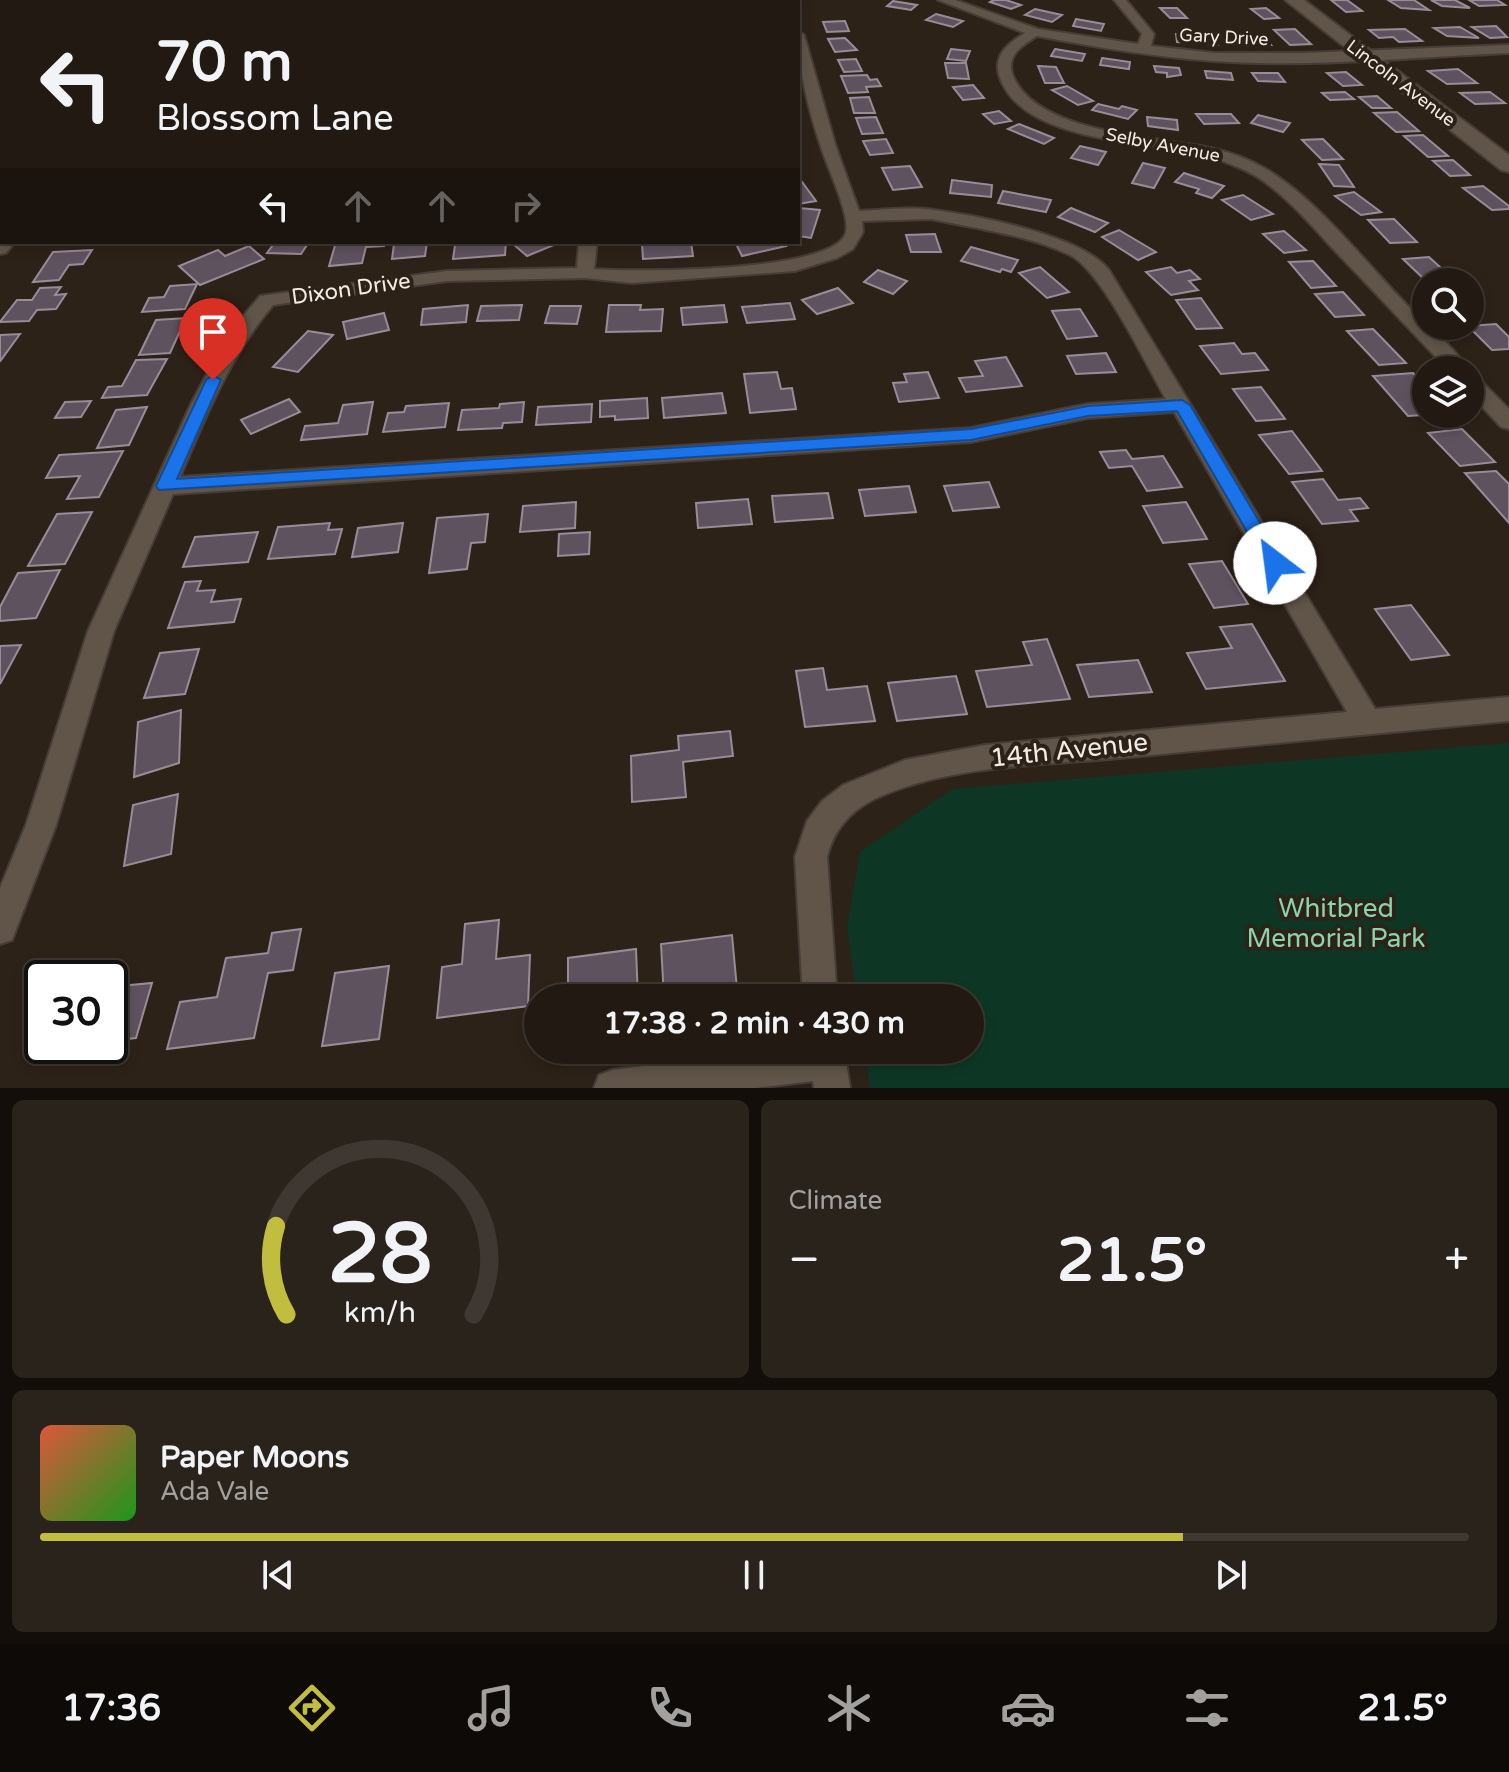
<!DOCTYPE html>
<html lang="en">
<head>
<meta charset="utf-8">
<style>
  body { margin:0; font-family:"Varela Round",sans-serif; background:#2a231b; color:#f1f3f6; height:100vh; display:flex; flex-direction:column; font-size:30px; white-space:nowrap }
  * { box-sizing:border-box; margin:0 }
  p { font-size:26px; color:#a2a19f }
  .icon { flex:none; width:44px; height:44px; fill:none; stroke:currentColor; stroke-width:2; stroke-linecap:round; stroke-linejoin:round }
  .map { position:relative; height:1088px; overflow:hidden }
  .drawer { display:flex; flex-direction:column; gap:12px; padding:12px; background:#130e0a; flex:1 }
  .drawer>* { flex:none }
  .banner { position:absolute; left:0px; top:0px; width:800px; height:244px; box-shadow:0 4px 12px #0003,0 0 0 2px #3f3832; background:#221a12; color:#f1f3f6; overflow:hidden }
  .buttons { position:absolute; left:1412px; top:268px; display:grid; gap:16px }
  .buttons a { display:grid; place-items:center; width:72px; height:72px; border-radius:50%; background:#221a12; box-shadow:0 4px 12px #0003,0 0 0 2px #3f3832; font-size:40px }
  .speed { position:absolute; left:24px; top:960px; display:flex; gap:16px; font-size:40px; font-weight:700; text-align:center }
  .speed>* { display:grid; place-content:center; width:104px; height:104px; border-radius:50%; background:#221a12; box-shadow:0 4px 12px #0003,0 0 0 2px #3f3832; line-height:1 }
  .speed .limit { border:4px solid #111; border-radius:12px; background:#fff; color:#111 }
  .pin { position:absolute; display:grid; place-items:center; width:68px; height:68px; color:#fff; margin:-82px -34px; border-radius:50% 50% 50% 0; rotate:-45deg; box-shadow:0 0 8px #0007 }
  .pin .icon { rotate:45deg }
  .me { position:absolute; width:88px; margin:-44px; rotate:330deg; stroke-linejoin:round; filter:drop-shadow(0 0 6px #0008) }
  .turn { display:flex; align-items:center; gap:28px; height:168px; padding:0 24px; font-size:36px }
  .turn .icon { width:104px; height:104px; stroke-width:2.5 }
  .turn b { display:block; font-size:56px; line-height:68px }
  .lanes { display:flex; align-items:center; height:76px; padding:0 24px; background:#0003; justify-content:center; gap:40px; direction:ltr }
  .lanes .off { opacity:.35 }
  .big { font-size:60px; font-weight:800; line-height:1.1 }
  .drawer .card { flex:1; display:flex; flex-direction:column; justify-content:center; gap:12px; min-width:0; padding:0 28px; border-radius:12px; background:#2a231b }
  .drawer .dial { align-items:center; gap:0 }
  .dial svg { height:208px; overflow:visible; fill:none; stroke:#3f3832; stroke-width:7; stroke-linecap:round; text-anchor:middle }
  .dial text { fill:#f1f3f6; stroke:none }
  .song { display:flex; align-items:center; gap:24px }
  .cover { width:96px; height:96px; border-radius:12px; background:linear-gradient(135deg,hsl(10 70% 55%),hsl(120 70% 35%)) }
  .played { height:8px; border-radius:4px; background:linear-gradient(90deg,#c1bd3f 80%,#3f3832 80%) }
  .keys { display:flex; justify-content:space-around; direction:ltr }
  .heat { display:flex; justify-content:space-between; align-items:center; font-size:44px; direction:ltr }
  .drawer .tiles { flex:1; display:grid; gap:12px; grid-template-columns:1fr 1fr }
  .card:last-child { grid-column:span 2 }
  .trip { position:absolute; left:524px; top:984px; width:460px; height:80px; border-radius:40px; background:#221a12; box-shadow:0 4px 12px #0003,0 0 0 2px #3f3832; font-weight:800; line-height:80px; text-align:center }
  .tabs { display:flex; height:128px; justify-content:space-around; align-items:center; background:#0e0a07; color:#a2a19f }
  .tabs .icon { width:56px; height:56px }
  .tabs .current { color:#c1bd3f }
  .tabs b { font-size:36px; color:#f1f3f6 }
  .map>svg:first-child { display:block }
  .green { fill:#0d3724 }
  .building { fill:#5e525e; stroke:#988c98; stroke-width:2 }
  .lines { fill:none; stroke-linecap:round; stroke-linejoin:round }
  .street-casing { stroke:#463d36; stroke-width:4 }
  .secondary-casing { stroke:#463d36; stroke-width:4 }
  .street { fill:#615549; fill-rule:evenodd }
  .secondary { fill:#615549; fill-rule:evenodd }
  .route { fill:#1a73e8; stroke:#114b97; stroke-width:2 }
  .labels { text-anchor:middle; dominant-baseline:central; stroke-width:8; stroke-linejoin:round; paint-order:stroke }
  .far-street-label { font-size:18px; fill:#f3ece5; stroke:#2d2218 }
  .street-label { font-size:22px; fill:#f3ece5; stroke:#2d2218 }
  .near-street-label { font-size:26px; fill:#f3ece5; stroke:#2d2218 }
  .near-park-label { font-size:26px; fill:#8ad4ad; stroke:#2d2218 }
</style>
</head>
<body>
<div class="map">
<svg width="1509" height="1088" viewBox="0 0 1509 1088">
  <rect width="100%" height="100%" fill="#2d2218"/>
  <polygon class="green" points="1509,743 1509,1088 870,1088 865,1050 970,1050 970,998 857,998 847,928 860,852 952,789"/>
  <g class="building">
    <polygon points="994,0 1006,0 1021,5 1011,9 990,2"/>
    <polygon points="1331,0 1347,0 1362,11 1346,12"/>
    <polygon points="1388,0 1414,0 1429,10 1401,8"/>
    <polygon points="1431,0 1455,0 1470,8 1442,6"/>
    <polygon points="1469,0 1497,0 1505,5 1479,6"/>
    <polygon points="893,1 917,5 911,10 887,6"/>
    <polygon points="1160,8 1177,8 1187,18 1170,18"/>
    <polygon points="1266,8 1279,18 1264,19 1251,9"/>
    <polygon points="1035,9 1062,15 1052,22 1025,15"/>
    <polygon points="936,14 963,21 953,27 926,20"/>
    <polygon points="1076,19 1104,24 1101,31 1073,26"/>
    <polygon points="845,21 849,31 827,32 823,22"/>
    <polygon points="1496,26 1507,37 1490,38 1472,27"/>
    <polygon points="1460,27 1479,38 1447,36 1434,28"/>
    <polygon points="1295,29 1311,44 1290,45 1274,30"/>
    <polygon points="1405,29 1422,41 1399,42 1393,37 1379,38 1369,30"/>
    <polygon points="1190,31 1201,31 1202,36 1216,38 1218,45 1177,42 1176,34 1191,35"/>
    <polygon points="845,38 857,50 835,52 828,39"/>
    <polygon points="1239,38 1265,38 1271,45 1244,45"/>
    <polygon points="951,49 970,51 966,61 947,59"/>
    <polygon points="1055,49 1085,54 1082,61 1051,56"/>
    <polygon points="1102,58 1130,62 1129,69 1100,65"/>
    <polygon points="856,59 862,71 844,72 838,60"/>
    <polygon points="945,63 966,63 969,79 948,78"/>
    <polygon points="1038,66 1056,67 1064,83 1045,83"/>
    <polygon points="1154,66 1179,68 1181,75 1167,77 1167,73 1156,72"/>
    <polygon points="1458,69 1477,83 1447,84 1428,71"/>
    <polygon points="1205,71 1231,73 1233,80 1207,78"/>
    <polygon points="1346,72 1362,85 1343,86 1327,73"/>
    <polygon points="1252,73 1278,73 1285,82 1258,81"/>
    <polygon points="867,75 870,80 877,79 881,86 866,87 868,92 848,93 841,76"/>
    <polygon points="973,85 984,98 963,100 953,87"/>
    <polygon points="1067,86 1093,101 1078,105 1052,90"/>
    <polygon points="1345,92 1354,99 1330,100 1322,93"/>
    <polygon points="1490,92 1505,103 1475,104 1460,93"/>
    <polygon points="1377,96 1391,108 1372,108 1359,97"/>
    <polygon points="869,97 875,113 854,113 850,98"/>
    <polygon points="1098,104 1119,109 1122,106 1137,110 1128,119 1092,110"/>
    <polygon points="999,111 1011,121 994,124 983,114"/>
    <polygon points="1397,112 1419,131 1396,132 1374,113"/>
    <polygon points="1196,114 1231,114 1239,123 1204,124"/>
    <polygon points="1258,115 1290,123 1283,132 1251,123"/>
    <polygon points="876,117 883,133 862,134 856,118"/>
    <polygon points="1147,117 1177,120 1178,130 1148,126"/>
    <polygon points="1019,124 1054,138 1044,144 1008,129"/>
    <polygon points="1423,135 1448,156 1428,157 1404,136"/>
    <polygon points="886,139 893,153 870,155 863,141"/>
    <polygon points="1323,139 1343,159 1322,160 1302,140"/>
    <polygon points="1080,146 1106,152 1098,165 1071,158"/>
    <polygon points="1453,160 1470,175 1450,176 1433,161"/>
    <polygon points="1143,163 1165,168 1154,188 1132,183"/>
    <polygon points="1319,164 1339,165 1354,187 1334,186"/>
    <polygon points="910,166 922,187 893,190 882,168"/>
    <polygon points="1184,173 1224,186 1212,198 1196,193 1199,189 1175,182"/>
    <polygon points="800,179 816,201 798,204"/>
    <polygon points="952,180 992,185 991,197 950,193"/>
    <polygon points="1483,186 1509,206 1509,209 1492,210 1463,188"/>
    <polygon points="1003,191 1051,200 1046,212 998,203"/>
    <polygon points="1354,192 1381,212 1361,215 1335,196"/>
    <polygon points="1243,195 1273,214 1251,220 1222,200"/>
    <polygon points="799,208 820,210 811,238 798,236"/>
    <polygon points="1071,208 1108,223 1095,232 1058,217"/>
    <polygon points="1394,219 1417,242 1390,243 1368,220"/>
    <polygon points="1119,230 1156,252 1138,260 1102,237"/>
    <polygon points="1284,231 1306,250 1284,253 1263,234"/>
    <polygon points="935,234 941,252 911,252 906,235"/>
    <polygon points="275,242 309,242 301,254 267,253"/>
    <polygon points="336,242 385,242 384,246 366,247 362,263 329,266"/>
    <polygon points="427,242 425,256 392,259 394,244"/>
    <polygon points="506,242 505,255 453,259 455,245"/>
    <polygon points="517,242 558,242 559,243 527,256 513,244"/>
    <polygon points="691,242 693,256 643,259 642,244"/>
    <polygon points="735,242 783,242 786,246 742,256"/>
    <polygon points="249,246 264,259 200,285 179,266 218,250 225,256"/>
    <polygon points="971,247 1018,260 1011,272 1002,269 1000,272 961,261"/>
    <polygon points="92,250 83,264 69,265 59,280 33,282 53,252"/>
    <polygon points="1429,257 1453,279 1426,281 1403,259"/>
    <polygon points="1313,261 1336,286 1311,288 1289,262"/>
    <polygon points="1040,267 1069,292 1047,298 1019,273"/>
    <polygon points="1171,267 1177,273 1190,270 1200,279 1189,281 1198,290 1171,295 1146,272"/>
    <polygon points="878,270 907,281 893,294 864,282"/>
    <polygon points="197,284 185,309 142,312 149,298 164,297 170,286"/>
    <polygon points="61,287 55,295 66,294 56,309 37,310 29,321 0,322 17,300 32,300 40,288"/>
    <polygon points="838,288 853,303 817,314 802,300"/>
    <polygon points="1343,292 1364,315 1335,317 1315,294"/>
    <polygon points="1201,298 1222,328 1196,329 1176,300"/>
    <polygon points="790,303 795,319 747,323 742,307"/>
    <polygon points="468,305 466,322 421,325 423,309"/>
    <polygon points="522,305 519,320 477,321 481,306"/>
    <polygon points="609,305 641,305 640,310 663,309 661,331 606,332"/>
    <polygon points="724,305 727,322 683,325 681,308"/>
    <polygon points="550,306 581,306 577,324 545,323"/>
    <polygon points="1080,309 1097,336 1067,339 1052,311"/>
    <polygon points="384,313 389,330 347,339 343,322"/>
    <polygon points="186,318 170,353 139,355 156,320"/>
    <polygon points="1496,324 1509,337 1509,349 1492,350 1468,326"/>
    <polygon points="1373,329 1406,363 1379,365 1347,331"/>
    <polygon points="308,331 333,335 298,372 273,367"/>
    <polygon points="20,334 1,360 0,361 0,335"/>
    <polygon points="1234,343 1242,354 1255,353 1268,370 1221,374 1200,346"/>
    <polygon points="1106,353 1116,372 1076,374 1067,356"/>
    <polygon points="1006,357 1022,386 966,392 959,378 983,376 975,361"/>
    <polygon points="167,359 147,395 102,398 108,387 122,386 136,360"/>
    <polygon points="777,372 781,389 792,388 796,409 750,413 744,374"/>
    <polygon points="928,372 939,398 899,402 893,383 907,382 904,374"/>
    <polygon points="1413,373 1426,388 1426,414 1439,414 1408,416 1373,376"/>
    <polygon points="1261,387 1285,419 1256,421 1233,389"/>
    <polygon points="722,393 726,413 664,418 662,398"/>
    <polygon points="647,398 648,418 615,420 615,416 600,417 600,401"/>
    <polygon points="289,399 300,412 251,434 241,420"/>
    <polygon points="91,401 81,417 55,418 65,402"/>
    <polygon points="373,402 367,434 301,440 305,426 338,423 343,405"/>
    <polygon points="524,402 522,422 503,423 502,428 458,430 462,410 499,408 500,404"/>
    <polygon points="449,403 445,427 383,432 388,413 404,412 406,406"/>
    <polygon points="592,404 591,422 536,425 538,407"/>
    <polygon points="147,407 129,445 97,448 116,410"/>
    <polygon points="1462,429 1495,462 1460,466 1428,433"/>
    <polygon points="1292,431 1322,471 1289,474 1259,435"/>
    <polygon points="1126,450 1132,459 1163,456 1182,487 1147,491 1132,466 1109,468 1100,452"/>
    <polygon points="123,451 99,497 67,499 80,476 46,478 59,455"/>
    <polygon points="1496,471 1509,484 1509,523 1465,473"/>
    <polygon points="1323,479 1338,500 1360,498 1368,508 1350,510 1358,521 1322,524 1292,482"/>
    <polygon points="989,482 999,507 953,511 944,486"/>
    <polygon points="909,486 916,512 865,516 859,490"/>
    <polygon points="828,493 833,518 775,522 772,496"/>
    <polygon points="748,499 752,524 698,528 696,503"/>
    <polygon points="576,502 575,528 520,532 523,506"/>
    <polygon points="1186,502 1207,539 1163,543 1143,506"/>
    <polygon points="92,512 65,564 28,566 57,514"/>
    <polygon points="488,514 485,542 471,543 467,569 429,573 437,518"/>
    <polygon points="330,523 328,530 342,529 335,554 268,559 278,527"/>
    <polygon points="403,523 398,552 352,557 358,528"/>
    <polygon points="258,532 248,562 183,567 195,537"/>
    <polygon points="590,532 589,554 558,556 559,534"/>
    <polygon points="1222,561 1248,604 1214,608 1189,564"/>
    <polygon points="60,570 36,618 0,621 0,607 18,573"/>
    <polygon points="201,581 197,591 215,590 211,602 241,599 234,622 168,628 185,582"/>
    <polygon points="1411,605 1449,655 1411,660 1375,609"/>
    <polygon points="1252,624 1285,681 1206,689 1187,653 1232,648 1220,627"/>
    <polygon points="1047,639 1070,699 987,707 976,671 1032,665 1023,642"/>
    <polygon points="21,645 0,684 0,646"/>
    <polygon points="199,649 185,694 144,698 160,653"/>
    <polygon points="1138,660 1152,692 1089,697 1077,665"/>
    <polygon points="823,668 827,690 867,686 875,721 805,727 796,671"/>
    <polygon points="956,676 967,714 897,721 888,683"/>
    <polygon points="181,710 179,763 134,777 138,722"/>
    <polygon points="730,731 733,756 683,762 686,797 632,802 631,756 679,750 678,736"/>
    <polygon points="178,794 171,854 124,866 133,805"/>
    <polygon points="499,920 496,959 530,955 528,1006 437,1018 442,967 462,964 465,924"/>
    <polygon points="301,929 293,970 268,973 254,1038 167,1049 180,1002 217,997 226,958 268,953 272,933"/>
    <polygon points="732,935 737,989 664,998 661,944"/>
    <polygon points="636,949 638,998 568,998 568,958"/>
    <polygon points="389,966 379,1039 322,1046 335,973"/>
    <polygon points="152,983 136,1038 110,1041 110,987"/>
  </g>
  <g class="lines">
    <defs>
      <g id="street">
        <polygon points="150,0 162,0 149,2"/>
        <rect x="598" y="0" width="12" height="2"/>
        <polygon points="781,0 793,0 794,2 782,2"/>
        <path d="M938 0H955L1038 29 1138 44 1142 34 1114 0H1126L1154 34 1151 46 1215 53H1303L1509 45V53C1412 57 1311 68 1214 61 1155 57 1095 47 1037 36 1021 46 1004 57 1014 78 1040 135 1161 136 1215 149 1233 153 1250 160 1266 169 1318 200 1364 261 1406 304 1427 325 1452 345 1469 370H1448C1410 330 1373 290 1335 251 1311 225 1286 195 1256 176 1242 168 1226 162 1211 157 1155 141 1020 145 999 75 993 54 1010 42 1025 33Z"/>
        <path d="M798 31 804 35 836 147 859 211C884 210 911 206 934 210 979 216 1081 235 1109 270L1375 709 1509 697V721C1379 733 1250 746 1120 758 1044 765 958 765 886 794 855 806 835 825 827 857L837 998H803L795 857 807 821 822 801 843 785 905 760 985 745 1347 712 1174 412 1088 418 971 442 173 494 114 631 56 825 12 940 0 944V888L26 825 88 631 191 404 229 333 260 296 447 271 577 268 579 242H597L594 269C631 272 838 273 846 232 850 214 828 169 822 150 809 112 798 71 798 31ZM932 219C977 229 1029 235 1070 255 1102 271 1146 365 1166 399L1088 404 971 428 180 477C206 416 230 356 273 305L447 281 585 278 632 283 795 271 837 258 853 249 863 232 862 221Z"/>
        <rect x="0" y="141" width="2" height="10"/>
        <polygon points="0,238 2,242 15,242 6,253 0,254"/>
        <polygon points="1470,375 1477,377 1509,409 1509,429 1501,427 1470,394"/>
        <polygon points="773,1050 844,1050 850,1088 814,1088 813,1081 756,1088 594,1088 599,1075 612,1070"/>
      </g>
      <polygon id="secondary" points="1285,0 1304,0 1509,155 1509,172 1501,170"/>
    </defs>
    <use href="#street" class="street-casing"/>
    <use href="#secondary" class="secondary-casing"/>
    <use href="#street" class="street"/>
    <use href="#secondary" class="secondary"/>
  </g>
  <polygon class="route" points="213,375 221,380 177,479 971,429 1088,406 1182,400 1190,405 1284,563 1275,571 1268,568 1177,411 1088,416 971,440 159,490 156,486 206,380"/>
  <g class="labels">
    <g class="far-street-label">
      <text transform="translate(1224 37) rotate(3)">Gary Drive</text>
      <text transform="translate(1401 83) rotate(37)">Lincoln Avenue</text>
      <text transform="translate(1163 145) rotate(11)">Selby Avenue</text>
    </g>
    <g class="street-label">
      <text transform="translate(351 289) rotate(-8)">Dixon Drive</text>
    </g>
    <g class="near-street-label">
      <text transform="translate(1069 750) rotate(-6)">14th Avenue</text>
    </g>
    <g class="near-park-label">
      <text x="1336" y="908">Whitbred<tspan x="1336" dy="30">Memorial Park</tspan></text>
    </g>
  </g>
</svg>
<div class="buttons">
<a><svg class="icon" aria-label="search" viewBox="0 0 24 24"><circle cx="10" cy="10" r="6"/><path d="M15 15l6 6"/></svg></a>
<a><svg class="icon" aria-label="layers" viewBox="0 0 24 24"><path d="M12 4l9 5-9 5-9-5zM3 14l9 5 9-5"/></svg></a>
</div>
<div class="speed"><div class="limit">30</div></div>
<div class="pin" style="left:213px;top:380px;background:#d93025"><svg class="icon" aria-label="arrive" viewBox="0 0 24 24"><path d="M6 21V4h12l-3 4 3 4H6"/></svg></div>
<svg class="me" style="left:1275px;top:563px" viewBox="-20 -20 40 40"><circle r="19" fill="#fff"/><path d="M0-13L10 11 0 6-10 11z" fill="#1a73e8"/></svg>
<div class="trip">17:38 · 2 min · 430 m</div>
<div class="banner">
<div class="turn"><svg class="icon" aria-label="left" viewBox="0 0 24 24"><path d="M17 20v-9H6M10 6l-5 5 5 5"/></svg><div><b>70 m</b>Blossom Lane</div></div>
<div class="lanes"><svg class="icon" aria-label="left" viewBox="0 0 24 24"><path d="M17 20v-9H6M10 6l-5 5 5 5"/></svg><svg class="icon off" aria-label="ahead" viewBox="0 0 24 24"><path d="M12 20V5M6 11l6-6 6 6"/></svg><svg class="icon off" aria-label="ahead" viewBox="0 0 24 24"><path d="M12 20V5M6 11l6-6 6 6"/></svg><svg class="icon off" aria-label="right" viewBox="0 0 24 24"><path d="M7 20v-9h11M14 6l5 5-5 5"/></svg></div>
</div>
</div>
<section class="drawer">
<div class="tiles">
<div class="card dial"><svg viewBox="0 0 100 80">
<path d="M14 69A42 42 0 1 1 86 69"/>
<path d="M14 69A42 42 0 0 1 10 35" stroke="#c1bd3f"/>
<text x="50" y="56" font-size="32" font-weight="700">28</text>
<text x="50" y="72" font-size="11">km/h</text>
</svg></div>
<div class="card"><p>Climate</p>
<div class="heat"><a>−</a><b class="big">21.5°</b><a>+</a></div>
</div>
<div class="card">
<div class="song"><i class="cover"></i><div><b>Paper Moons</b><p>Ada Vale</p></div></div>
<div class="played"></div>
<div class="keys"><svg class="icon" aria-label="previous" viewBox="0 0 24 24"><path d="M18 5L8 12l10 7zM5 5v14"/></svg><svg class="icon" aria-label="pause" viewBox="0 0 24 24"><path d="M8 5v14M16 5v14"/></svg><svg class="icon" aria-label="next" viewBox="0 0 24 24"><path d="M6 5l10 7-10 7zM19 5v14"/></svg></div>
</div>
</div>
</section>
<nav class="tabs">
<b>17:36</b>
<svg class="icon current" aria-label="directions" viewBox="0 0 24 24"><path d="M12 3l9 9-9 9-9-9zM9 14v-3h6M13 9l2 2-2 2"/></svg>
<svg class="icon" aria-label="music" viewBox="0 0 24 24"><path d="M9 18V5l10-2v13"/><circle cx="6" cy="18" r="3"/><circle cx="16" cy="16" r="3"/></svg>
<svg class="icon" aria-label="phone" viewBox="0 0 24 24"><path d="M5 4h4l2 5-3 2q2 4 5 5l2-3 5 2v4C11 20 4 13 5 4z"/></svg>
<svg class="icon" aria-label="climate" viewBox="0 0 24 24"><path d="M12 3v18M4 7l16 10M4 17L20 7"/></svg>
<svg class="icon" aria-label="car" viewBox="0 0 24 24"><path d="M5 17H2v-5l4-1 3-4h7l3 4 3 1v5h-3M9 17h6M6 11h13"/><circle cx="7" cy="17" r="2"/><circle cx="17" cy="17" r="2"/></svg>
<svg class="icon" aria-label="filters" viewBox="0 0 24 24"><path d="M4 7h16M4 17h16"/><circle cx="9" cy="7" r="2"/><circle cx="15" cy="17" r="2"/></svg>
<b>21.5°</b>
</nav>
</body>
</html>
